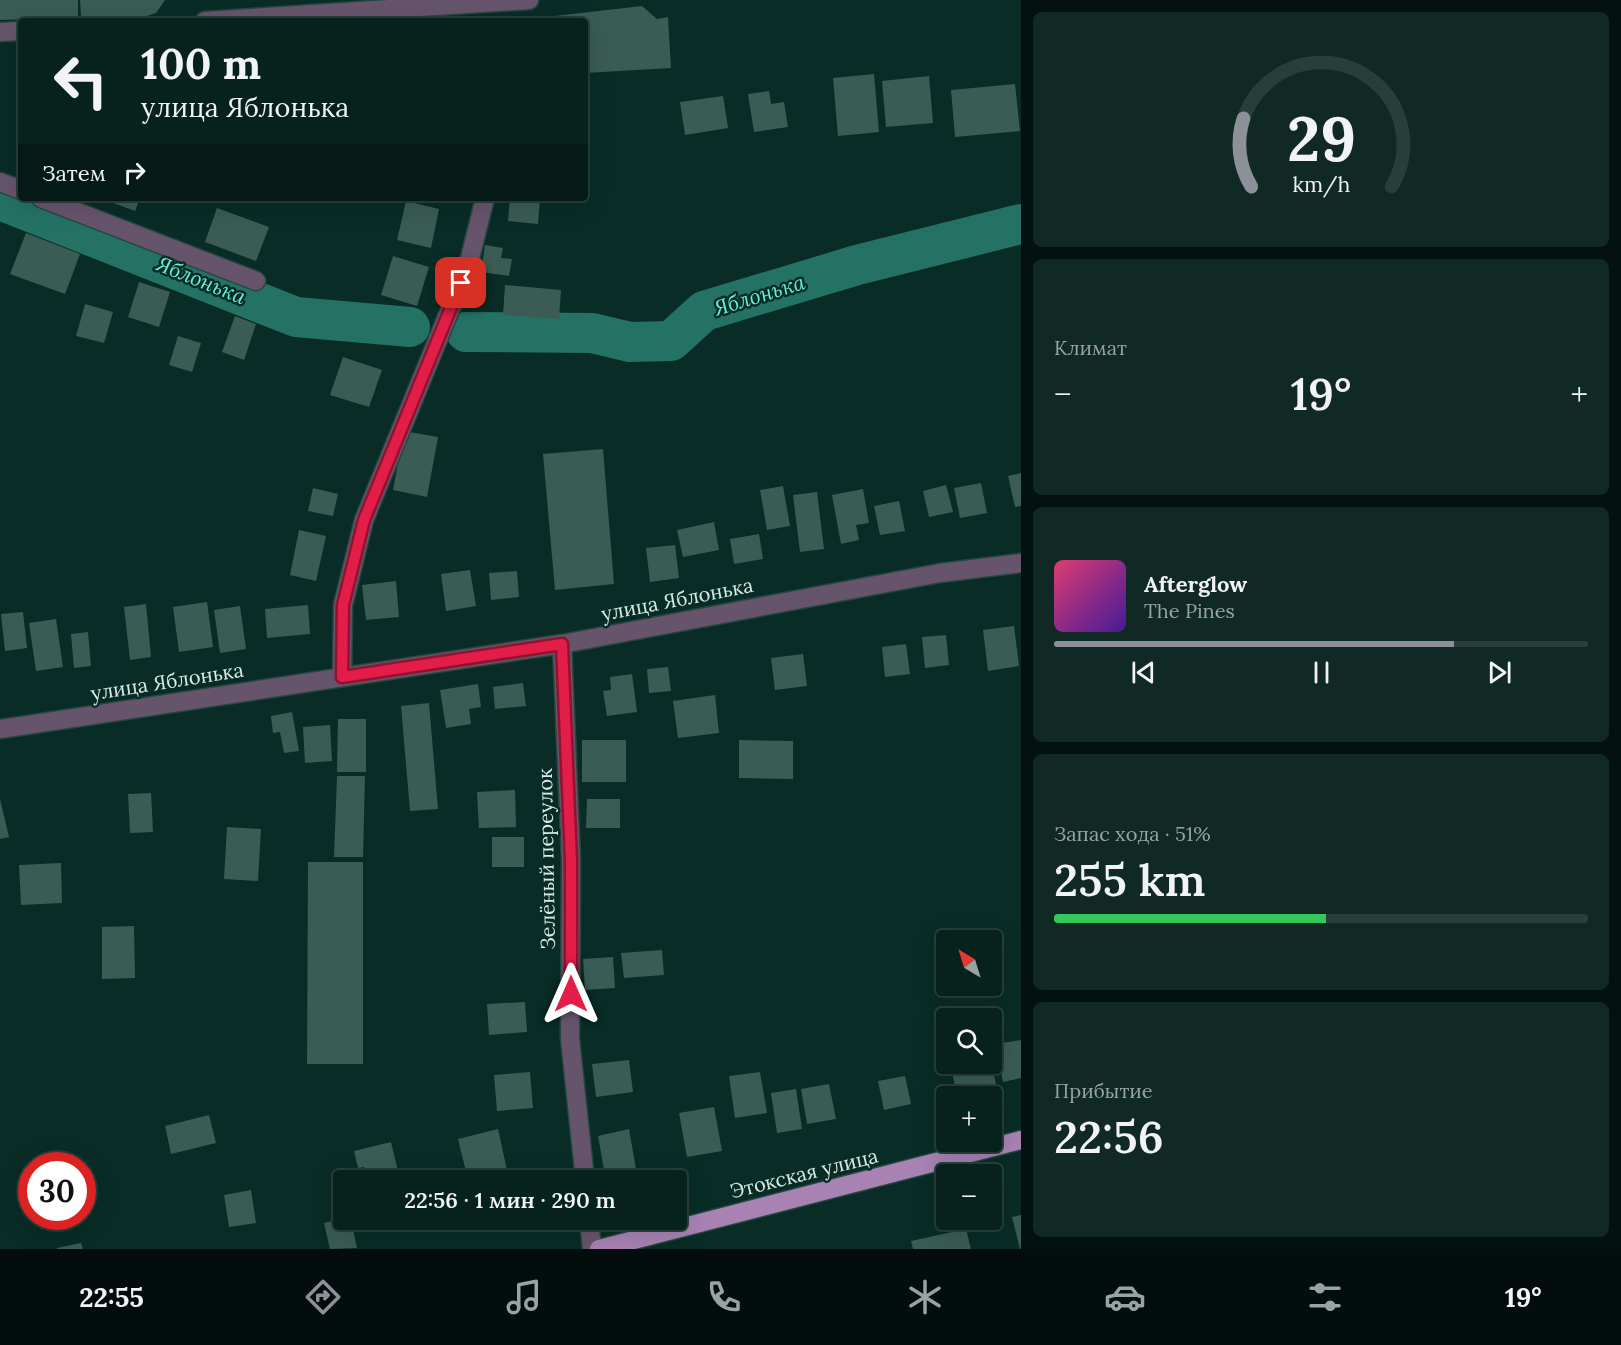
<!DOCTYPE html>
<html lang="ru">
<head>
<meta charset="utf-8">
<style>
  body { margin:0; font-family:Lora,serif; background:#102925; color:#f1f3f6; height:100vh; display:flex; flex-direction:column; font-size:22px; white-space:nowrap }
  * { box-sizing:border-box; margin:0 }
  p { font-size:20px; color:#98a3a3 }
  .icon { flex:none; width:33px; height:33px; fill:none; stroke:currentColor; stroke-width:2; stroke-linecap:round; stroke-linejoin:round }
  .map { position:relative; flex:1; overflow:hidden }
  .side { display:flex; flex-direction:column; gap:12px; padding:12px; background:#04120f; width:600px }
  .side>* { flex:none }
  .top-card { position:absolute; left:18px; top:18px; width:570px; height:183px; border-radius:6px; box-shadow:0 6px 24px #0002,0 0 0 2px #283e3b; background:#07211c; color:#f1f3f6; overflow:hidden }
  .needle { width:39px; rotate:322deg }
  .tools { position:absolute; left:936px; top:930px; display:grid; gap:12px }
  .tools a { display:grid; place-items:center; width:66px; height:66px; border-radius:6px; background:#07211c; box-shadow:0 6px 24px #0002,0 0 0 2px #283e3b; font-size:30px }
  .speed { position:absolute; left:18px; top:1152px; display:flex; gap:12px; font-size:30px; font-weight:700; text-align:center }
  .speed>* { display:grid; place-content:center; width:78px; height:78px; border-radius:50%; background:#07211c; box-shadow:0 6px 24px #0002,0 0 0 2px #283e3b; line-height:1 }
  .speed .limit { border:9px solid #d22; background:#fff; color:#111 }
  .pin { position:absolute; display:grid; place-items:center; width:51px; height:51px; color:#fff; margin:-26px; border-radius:12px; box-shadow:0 3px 9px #0006 }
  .me { position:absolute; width:66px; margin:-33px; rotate:0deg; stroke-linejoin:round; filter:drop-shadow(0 0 4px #0008) }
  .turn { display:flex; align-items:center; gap:21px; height:126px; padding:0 24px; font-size:27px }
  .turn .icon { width:78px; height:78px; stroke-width:2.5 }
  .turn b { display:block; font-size:42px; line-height:51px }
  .then { display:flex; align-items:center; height:57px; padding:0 24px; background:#0003; gap:12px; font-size:22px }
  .big { font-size:45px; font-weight:600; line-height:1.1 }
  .side .tile { flex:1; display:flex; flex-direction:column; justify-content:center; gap:9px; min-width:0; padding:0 21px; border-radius:9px; background:#102925 }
  .side .dial { align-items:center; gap:0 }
  .dial svg { height:156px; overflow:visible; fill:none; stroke:#283e3b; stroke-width:7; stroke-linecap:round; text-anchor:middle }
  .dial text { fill:#f1f3f6; stroke:none }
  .song { display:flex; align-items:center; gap:18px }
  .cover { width:72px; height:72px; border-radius:9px; background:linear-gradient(135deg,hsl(340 70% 55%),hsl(260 70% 35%)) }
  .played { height:6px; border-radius:3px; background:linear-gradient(90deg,#8c9099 75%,#283e3b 75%) }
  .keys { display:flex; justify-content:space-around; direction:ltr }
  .heat { display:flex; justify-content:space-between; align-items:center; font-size:33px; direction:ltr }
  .charge { height:9px; border-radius:4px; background:linear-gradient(90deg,#34c759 51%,#283e3b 0) }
  .trip { position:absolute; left:333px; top:1170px; width:354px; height:60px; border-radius:6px; background:#07211c; box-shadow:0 6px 24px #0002,0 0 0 2px #283e3b; font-weight:600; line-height:60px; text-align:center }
  .dock { display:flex; height:96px; justify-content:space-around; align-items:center; background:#030d0b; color:#98a3a3 }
  .dock .icon { width:42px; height:42px }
  .dock .active { color:#8c9099 }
  .dock b { font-size:27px; color:#f1f3f6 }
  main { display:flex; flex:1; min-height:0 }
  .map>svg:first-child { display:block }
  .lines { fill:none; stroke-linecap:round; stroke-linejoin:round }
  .river { stroke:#247264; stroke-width:40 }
  .building { fill:#3a5c54 }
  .minor-casing { stroke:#264741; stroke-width:21 }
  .major-casing { stroke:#264741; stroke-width:21 }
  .minor { stroke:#66546c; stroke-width:18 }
  .major { stroke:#a782b3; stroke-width:18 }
  .route-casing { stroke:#92132f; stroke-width:15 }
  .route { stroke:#e11d48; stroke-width:10 }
  .labels { text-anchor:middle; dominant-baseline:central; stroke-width:5; stroke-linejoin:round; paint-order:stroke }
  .street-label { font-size:20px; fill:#d8eae6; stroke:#092c26 }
  .water-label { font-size:21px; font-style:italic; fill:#66f2d8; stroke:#092c26 }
</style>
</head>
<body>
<main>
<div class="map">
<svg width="1021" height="1249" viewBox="0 0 1021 1249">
  <rect width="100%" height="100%" fill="#092c26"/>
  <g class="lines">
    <g class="river">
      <polyline points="0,200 296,317 410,327"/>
      <polyline points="466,332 592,333 630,342 671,341 704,311 857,265 1021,224"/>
    </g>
  </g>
  <g class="building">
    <polygon points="0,0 78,0 78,18 0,20"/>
    <polygon points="80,0 165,0 156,13 147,16 81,17"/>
    <polygon points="642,6 657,19 668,17 671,68 585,73 585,21 511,21"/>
    <polygon points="874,74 879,132 838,136 833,78"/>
    <polygon points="929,76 933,123 886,127 882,81"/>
    <polygon points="1015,84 1020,131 955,137 951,90"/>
    <polygon points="769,91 771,104 784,102 788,127 754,132 748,94"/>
    <polygon points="723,96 728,128 685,135 680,102"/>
    <polygon points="100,198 140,198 135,211"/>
    <polygon points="510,198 540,198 538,224 508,221"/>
    <polygon points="406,201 439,209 431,248 397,240"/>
    <polygon points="217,208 269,227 256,261 205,242"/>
    <polygon points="26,233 80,254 65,294 10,274"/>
    <polygon points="485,245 503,248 501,258 512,259 509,276 481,272"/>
    <polygon points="393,256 429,267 417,306 381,295"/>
    <polygon points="139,282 170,292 159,327 128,317"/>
    <polygon points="505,285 561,290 559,319 503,315"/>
    <polygon points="85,304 113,312 104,343 76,336"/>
    <polygon points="235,316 256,324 244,360 222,352"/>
    <polygon points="178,336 201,343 192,372 169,365"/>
    <polygon points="343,357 382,370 369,407 330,395"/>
    <polygon points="404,431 438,437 427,497 393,490"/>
    <polygon points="603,449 614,584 555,590 543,454"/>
    <polygon points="1021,473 1021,506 1015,507 1008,476"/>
    <polygon points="981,483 987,513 960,518 954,488"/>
    <polygon points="946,485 953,512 929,517 923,491"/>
    <polygon points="783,486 790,526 767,530 760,490"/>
    <polygon points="313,488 338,494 333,516 308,511"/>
    <polygon points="863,489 869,523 856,525 859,540 841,544 832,495"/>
    <polygon points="817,492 824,549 800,552 793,495"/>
    <polygon points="899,501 905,531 880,535 874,506"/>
    <polygon points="714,522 719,550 683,557 677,530"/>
    <polygon points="299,530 326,536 316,581 290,575"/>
    <polygon points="759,534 763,559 734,564 730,539"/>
    <polygon points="675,545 679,578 650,582 646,548"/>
    <polygon points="470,570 476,606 446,611 441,574"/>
    <polygon points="517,571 519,597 491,600 489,573"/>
    <polygon points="396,581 399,617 366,620 362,585"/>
    <polygon points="207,602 213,647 179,652 173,607"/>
    <polygon points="146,604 151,657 130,660 124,607"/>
    <polygon points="308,605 310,634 267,638 265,609"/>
    <polygon points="240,606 246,649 220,653 214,610"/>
    <polygon points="23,612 27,648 5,651 1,614"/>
    <polygon points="56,619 63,667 36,671 29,623"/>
    <polygon points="1014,626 1019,666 988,671 983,630"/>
    <polygon points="88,632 91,666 74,668 71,634"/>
    <polygon points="946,635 949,665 925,668 922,637"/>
    <polygon points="906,644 910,674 885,677 882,647"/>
    <polygon points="803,654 807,686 775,690 771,658"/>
    <polygon points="668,667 671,691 649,693 647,669"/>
    <polygon points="632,674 637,712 607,716 603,691 611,690 610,677"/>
    <polygon points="523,683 526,706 495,709 493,687"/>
    <polygon points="478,684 481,707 469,709 471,724 446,728 440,690"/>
    <polygon points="715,695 719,733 678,738 673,701"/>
    <polygon points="429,703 438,809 410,811 401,706"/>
    <polygon points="292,712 299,751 284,753 280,732 273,733 271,716"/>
    <polygon points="338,719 366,719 366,772 337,772"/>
    <polygon points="330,725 332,761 305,763 303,727"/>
    <rect x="582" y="740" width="44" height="42"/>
    <polygon points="739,740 793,741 793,779 739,778"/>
    <polygon points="337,776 365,776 363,857 334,857"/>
    <polygon points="515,790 516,827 479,828 477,792"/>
    <polygon points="151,793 153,832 130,833 128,794"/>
    <polygon points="0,799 9,837 0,839"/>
    <polygon points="587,799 620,799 620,828 586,828"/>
    <polygon points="227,827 261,829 258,881 224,879"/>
    <rect x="492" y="837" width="32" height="30"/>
    <polygon points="308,862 363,862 363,1064 307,1064"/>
    <polygon points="61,863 62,903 21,905 19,865"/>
    <polygon points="134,926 135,978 102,979 102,927"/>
    <polygon points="662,950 664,975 624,978 621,953"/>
    <polygon points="613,957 615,988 585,990 583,959"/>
    <polygon points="525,1002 527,1032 489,1035 487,1004"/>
    <polygon points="1021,1040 1021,1078 1003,1082 996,1044"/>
    <polygon points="629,1060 633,1092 596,1097 592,1064"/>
    <polygon points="950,1064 991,1064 996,1084 957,1094"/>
    <polygon points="530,1072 533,1108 497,1111 494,1075"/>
    <polygon points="760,1072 767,1113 735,1118 729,1076"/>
    <polygon points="905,1076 911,1104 884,1110 878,1081"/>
    <polygon points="829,1084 836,1119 807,1124 801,1089"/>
    <polygon points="796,1089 802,1129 777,1133 771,1093"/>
    <polygon points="714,1107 722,1151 687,1157 679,1113"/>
    <polygon points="209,1115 216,1143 171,1154 165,1126"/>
    <polygon points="498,1129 507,1170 468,1180 458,1139"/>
    <polygon points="629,1129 636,1169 605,1175 598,1136"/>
    <polygon points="391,1142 398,1171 367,1179 364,1167 358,1168 354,1151"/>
    <polygon points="514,1170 517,1180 474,1180"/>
    <polygon points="251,1190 256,1223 229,1227 224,1195"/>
    <polygon points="1021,1215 1021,1249 1020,1249 1012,1217"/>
    <polygon points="344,1218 351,1220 357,1248 330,1249 324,1223"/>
    <polygon points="966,1229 971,1249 913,1249 911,1241"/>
    <polygon points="81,1243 83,1249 57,1249 57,1248"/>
  </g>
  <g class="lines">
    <defs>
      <g id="minor">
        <polyline points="205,21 529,0"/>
        <polyline points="0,32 21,31"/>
        <polyline points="0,182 21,190"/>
        <polyline points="41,198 256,281"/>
        <polyline points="562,644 571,860 570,1039 585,1180"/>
        <polyline points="342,677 343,605 364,520 468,266 485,198"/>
        <polyline points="0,729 562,644 940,573 1021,563"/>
        <polyline points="589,1220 592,1249"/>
      </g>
      <polyline id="major" points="599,1249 1021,1140"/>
    </defs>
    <use href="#minor" class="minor-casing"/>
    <use href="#major" class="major-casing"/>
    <use href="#minor" class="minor"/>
    <use href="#major" class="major"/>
  </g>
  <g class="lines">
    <defs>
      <polyline id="route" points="461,283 364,520 343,605 342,677 562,644 571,860 571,994"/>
    </defs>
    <use href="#route" class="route-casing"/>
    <use href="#route" class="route"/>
  </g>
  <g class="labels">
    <g class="street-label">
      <text transform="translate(677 599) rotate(-11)">улица Яблонька</text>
      <text transform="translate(167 681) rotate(-9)">улица Яблонька</text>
      <text transform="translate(546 859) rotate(-91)">Зелёный переулок</text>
      <text transform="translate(804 1173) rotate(-14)">Этокская улица</text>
    </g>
    <g class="water-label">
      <text transform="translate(201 280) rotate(22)">Яблонька</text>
      <text transform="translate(759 295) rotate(-17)">Яблонька</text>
    </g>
  </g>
</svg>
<div class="tools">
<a><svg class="needle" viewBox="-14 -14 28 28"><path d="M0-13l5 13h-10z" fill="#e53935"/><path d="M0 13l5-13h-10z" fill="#98a3a3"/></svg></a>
<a><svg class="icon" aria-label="search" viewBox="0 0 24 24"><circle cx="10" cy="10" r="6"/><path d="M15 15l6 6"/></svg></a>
<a>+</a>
<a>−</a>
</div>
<div class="speed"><div class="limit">30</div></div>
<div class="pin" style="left:461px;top:283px;background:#d93025"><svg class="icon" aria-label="arrive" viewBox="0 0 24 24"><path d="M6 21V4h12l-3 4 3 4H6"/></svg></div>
<svg class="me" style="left:571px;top:994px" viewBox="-20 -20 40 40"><path d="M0-17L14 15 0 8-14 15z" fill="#e11d48" stroke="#fff" stroke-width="4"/></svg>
<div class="trip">22:56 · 1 мин · 290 m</div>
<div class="top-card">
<div class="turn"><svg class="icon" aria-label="left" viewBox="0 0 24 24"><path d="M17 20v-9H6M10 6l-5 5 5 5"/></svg><div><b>100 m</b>улица Яблонька</div></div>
<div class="then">Затем<svg class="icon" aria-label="right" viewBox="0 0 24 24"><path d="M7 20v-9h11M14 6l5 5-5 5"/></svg></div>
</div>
</div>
<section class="side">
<div class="tile dial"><svg viewBox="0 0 100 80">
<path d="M14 69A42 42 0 1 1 86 69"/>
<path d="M14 69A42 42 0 0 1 10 34" stroke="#8c9099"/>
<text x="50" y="56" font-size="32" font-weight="700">29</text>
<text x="50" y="72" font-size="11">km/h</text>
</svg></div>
<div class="tile"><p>Климат</p>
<div class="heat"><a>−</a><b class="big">19°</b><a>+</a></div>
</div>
<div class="tile">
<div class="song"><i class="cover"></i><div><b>Afterglow</b><p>The Pines</p></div></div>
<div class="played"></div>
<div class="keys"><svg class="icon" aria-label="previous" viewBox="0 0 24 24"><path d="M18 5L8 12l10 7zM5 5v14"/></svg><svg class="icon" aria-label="pause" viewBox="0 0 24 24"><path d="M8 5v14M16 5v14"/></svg><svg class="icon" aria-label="next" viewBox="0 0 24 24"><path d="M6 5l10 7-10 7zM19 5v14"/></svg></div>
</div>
<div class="tile"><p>Запас хода · 51%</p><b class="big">255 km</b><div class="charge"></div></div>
<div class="tile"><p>Прибытие</p><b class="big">22:56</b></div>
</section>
</main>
<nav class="dock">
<b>22:55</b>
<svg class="icon active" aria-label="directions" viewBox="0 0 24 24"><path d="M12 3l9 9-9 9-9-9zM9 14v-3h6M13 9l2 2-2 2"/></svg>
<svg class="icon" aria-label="music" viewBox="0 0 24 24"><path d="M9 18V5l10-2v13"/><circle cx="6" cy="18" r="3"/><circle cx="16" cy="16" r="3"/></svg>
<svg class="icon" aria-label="phone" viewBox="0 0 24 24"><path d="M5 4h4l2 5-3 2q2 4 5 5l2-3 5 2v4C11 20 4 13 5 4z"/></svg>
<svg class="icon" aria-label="climate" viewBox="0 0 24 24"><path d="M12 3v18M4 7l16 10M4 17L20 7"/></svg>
<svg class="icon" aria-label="car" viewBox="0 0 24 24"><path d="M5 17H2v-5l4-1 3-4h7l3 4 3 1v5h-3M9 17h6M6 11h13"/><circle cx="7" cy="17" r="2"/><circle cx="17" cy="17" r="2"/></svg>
<svg class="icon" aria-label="filters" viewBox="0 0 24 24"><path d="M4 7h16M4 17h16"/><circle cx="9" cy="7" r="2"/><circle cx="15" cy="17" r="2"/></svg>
<b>19°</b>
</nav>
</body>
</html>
